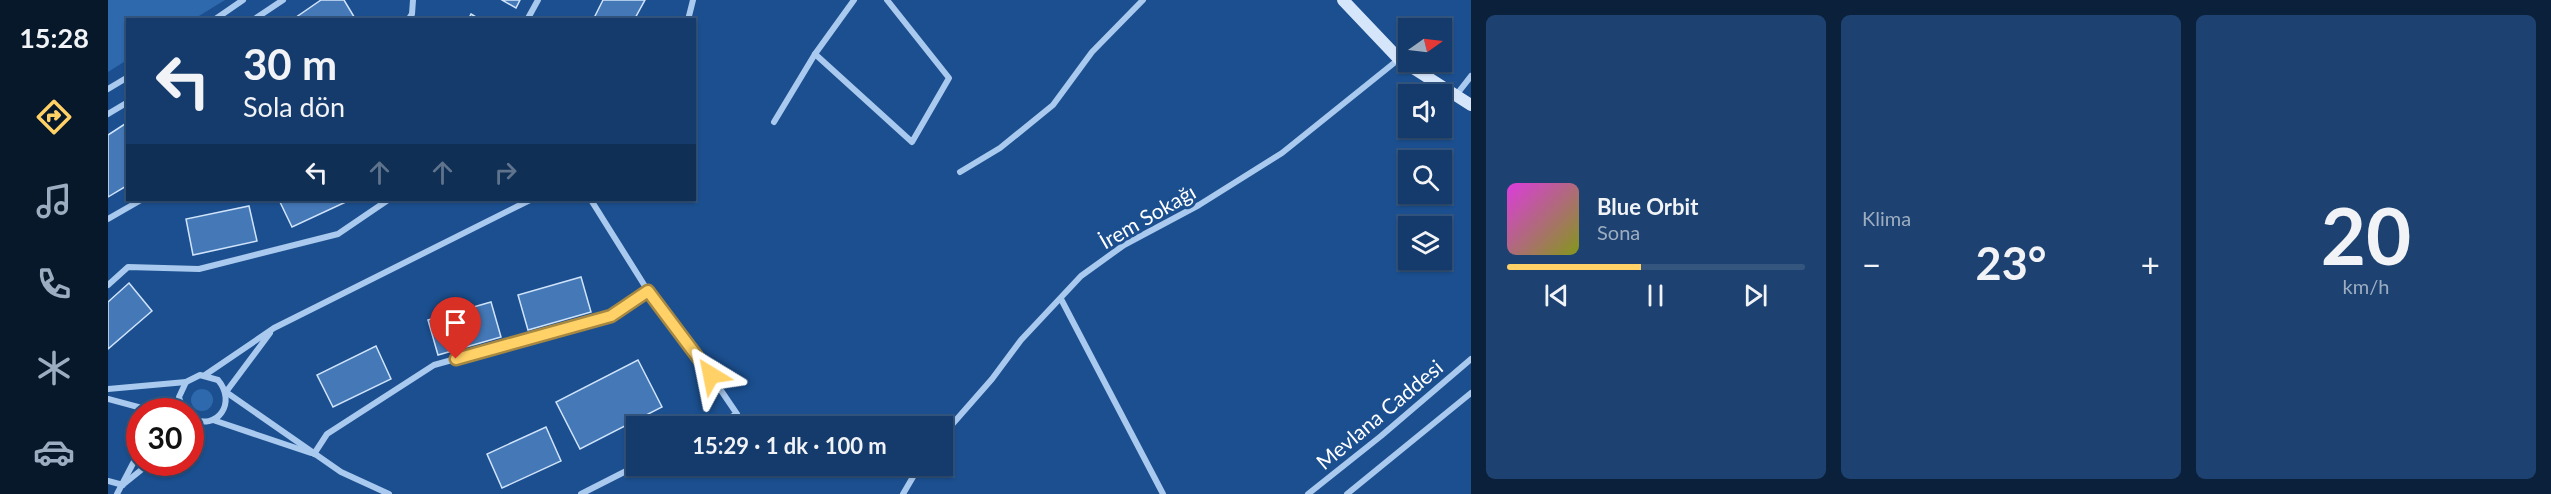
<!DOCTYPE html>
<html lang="tr">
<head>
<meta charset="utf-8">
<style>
  body { margin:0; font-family:Lato,sans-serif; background:#1d4271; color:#f1f3f6; height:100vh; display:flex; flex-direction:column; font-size:22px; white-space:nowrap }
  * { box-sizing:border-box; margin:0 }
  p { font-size:20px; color:#9dadc1 }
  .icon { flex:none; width:33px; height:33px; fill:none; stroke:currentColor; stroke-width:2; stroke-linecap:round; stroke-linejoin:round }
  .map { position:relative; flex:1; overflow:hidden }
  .panel { display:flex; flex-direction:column; gap:15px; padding:15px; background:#0b203b; width:1080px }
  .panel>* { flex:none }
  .top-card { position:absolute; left:18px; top:18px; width:570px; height:183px; border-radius:0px; box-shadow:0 2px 4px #0004,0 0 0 2px #33557e; background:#143b6b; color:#f1f3f6; overflow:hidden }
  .needle { width:39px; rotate:76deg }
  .controls { position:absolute; left:1290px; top:18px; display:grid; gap:12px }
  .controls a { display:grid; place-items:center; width:54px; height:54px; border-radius:0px; background:#143b6b; box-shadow:0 2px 4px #0004,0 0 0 2px #33557e; font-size:30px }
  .speed { position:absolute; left:18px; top:398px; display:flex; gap:12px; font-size:30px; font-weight:700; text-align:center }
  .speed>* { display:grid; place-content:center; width:78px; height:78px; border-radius:50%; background:#143b6b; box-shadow:0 2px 4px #0004,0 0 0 2px #33557e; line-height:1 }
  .speed .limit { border:9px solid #d22; background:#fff; color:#111 }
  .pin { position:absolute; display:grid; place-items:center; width:51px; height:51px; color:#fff; margin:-62px -26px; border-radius:50% 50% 50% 0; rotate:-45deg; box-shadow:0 0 6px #0007 }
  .pin .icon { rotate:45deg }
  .me { position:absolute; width:66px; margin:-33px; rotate:325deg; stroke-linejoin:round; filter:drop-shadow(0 0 4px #0008) }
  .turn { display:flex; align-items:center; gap:21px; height:126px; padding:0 18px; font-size:27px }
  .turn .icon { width:78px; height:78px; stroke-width:2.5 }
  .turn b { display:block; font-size:42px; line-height:51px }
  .lanes { display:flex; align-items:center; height:57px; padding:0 18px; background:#0003; justify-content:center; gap:30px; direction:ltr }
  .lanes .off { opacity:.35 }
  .big { font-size:45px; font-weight:700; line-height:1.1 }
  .panel .widget { flex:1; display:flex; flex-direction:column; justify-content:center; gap:9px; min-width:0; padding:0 21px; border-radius:9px; background:#1d4271 }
  .panel .dial { align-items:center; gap:0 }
  .dial b { font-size:78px; line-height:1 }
  .song { display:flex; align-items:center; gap:18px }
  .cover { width:72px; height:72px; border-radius:9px; background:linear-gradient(135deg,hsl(300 70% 55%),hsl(70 70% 35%)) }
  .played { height:6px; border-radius:3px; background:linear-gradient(90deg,#ffd166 45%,#33557e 45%) }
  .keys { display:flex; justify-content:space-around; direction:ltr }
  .heat { display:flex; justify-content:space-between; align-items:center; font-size:33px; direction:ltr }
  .panel .tiles { flex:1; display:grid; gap:15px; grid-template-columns:repeat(3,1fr) }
  .trip { position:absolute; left:518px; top:416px; width:327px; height:60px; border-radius:0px; background:#143b6b; box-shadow:0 2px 4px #0004,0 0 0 2px #33557e; font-weight:700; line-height:60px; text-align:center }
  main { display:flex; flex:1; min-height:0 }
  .tabs { display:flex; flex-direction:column; width:108px; justify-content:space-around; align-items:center; background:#08182b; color:#9dadc1 }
  .tabs .icon { width:42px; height:42px }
  .tabs .active { color:#ffd166 }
  .tabs b { font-size:27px; color:#f1f3f6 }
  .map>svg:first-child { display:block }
  .green { fill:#2e69ad }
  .building { fill:#4478b7; stroke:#cfe3fa; stroke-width:1.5 }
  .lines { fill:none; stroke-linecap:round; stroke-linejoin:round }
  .street { stroke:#a9c9ee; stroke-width:6 }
  .secondary { stroke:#d6e6fa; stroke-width:12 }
  .route-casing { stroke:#a68842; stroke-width:15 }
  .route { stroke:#ffd166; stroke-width:10 }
  .labels { text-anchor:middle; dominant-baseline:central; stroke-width:6; stroke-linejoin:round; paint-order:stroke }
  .street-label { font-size:21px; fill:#fff; stroke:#1b4f8f }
</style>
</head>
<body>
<main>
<nav class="tabs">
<b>15:28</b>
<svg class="icon active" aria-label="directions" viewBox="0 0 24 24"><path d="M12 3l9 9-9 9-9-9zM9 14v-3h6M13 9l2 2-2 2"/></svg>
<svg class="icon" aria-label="music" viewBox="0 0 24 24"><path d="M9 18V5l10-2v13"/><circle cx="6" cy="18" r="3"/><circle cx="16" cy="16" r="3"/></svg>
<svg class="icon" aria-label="phone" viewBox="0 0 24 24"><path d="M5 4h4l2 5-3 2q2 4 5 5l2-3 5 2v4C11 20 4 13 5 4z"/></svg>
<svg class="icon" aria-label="climate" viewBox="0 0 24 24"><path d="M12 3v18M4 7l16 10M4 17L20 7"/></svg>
<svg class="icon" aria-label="car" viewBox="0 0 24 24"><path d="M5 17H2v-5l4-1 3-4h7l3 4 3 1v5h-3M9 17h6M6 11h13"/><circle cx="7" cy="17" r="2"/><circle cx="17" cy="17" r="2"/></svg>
</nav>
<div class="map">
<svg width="1363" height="494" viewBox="0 0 1363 494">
  <rect width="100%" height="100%" fill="#1b4f8f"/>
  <g class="green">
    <polygon points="0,0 117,0 86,19 20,20 19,60 0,72"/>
    <circle cx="94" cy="400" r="11"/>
  </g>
  <g class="building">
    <polygon points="213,0 236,0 248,20 184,20"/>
    <polygon points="394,0 412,0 408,8"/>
    <polygon points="495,0 537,0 526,20 485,20"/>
    <polygon points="363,14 373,20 360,20"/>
    <polygon points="20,122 20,185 0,197 0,135"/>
    <polygon points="171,200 242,200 184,227"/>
    <polygon points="141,206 149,241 85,255 78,219"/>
    <polygon points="473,277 483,312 420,330 410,295"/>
    <polygon points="21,283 44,311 0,349 0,302"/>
    <polygon points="383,302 393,337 330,355 320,320"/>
    <polygon points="268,346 283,379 225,407 209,375"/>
    <polygon points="530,360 554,407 472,449 448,402"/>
    <polygon points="438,427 453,461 394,488 379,454"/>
  </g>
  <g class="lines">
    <g class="street">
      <polyline points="106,20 135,0"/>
      <polyline points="145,20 175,0"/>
      <polyline points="300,20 304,14 305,0"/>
      <polyline points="419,20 430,0"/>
      <polyline points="580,20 585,0"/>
      <polyline points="707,54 804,142 841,78 779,0"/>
      <polyline points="0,89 20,77"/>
      <polyline points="1349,94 1363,76"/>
      <polyline points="0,114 20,102"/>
      <polyline points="666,122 707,54 746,0"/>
      <polyline points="852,172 892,148 945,105 984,52 1035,0"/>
      <polyline points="483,200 540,291 589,355 629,414 606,426"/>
      <polyline points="0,219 33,200"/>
      <polyline points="0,285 20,267 91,269 230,234 280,200"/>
      <polyline points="953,299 1055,494"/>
      <polyline points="162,333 118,392 233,472 281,494"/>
      <polyline points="97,375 166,328 422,200"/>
      <polyline points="0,389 78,382"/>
      <polyline points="0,399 45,411"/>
      <path d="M75 411 71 397 78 382 92 375 110 380C129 402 110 432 82 418"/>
      <polyline points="105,420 203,453"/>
      <polyline points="82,430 92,422"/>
      <polyline points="834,436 884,379 913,340 973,276 1016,245 1091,205 1174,153 1291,59"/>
      <polyline points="206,454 219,434 326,365 503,316 540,291"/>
      <polyline points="0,481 15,485"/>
      <polyline points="17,483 43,462"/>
      <polyline points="9,494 32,450"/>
      <polyline points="473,494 530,465"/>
      <polyline points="795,494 812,465"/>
      <polyline points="1200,494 1273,436 1363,359"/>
      <polyline points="1239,494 1363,393"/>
    </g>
    <polyline class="secondary" points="1235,0 1291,59 1363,105"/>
  </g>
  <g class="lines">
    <defs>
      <polyline id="route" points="348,359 503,316 540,291 603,375"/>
    </defs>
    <use href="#route" class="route-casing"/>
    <use href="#route" class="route"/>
  </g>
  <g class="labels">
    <g class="street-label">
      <text transform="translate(1039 216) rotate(-30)">İrem Sokağı</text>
      <text transform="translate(1271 414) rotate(-40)">Mevlana Caddesi</text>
    </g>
  </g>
</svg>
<div class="controls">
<a><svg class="needle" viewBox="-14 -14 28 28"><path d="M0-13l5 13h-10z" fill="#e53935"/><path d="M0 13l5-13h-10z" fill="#9dadc1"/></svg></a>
<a><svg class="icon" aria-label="sound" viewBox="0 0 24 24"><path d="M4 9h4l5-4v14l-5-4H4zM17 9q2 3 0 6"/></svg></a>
<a><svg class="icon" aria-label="search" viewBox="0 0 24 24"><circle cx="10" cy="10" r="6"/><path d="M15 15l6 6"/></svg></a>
<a><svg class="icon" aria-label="layers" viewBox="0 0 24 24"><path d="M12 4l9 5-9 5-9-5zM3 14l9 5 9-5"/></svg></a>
</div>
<div class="speed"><div class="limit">30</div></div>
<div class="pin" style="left:348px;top:359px;background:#d93025"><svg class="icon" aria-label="arrive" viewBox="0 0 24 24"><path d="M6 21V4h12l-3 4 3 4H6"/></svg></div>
<svg class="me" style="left:603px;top:375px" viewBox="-20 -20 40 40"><path d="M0-17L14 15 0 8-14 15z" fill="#ffd166" stroke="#fff" stroke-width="4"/></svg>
<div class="trip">15:29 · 1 dk · 100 m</div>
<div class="top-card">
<div class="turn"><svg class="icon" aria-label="left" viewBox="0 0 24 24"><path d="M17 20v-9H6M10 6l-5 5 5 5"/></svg><div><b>30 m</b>Sola dön</div></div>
<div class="lanes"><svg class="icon" aria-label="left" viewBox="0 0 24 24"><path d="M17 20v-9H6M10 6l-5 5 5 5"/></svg><svg class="icon off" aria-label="ahead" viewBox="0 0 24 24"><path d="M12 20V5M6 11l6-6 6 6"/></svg><svg class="icon off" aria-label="ahead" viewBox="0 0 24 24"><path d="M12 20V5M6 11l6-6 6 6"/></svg><svg class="icon off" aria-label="right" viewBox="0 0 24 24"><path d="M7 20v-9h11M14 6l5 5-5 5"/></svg></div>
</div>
</div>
<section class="panel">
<div class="tiles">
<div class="widget">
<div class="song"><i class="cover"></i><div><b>Blue Orbit</b><p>Sona</p></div></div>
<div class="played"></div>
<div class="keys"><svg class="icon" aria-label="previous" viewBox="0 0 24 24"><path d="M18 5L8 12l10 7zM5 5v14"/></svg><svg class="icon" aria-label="pause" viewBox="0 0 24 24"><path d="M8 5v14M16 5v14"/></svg><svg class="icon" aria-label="next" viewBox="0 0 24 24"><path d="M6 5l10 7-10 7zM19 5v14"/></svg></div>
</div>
<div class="widget"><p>Klima</p>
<div class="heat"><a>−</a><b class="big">23°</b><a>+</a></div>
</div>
<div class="widget dial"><b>20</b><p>km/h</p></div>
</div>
</section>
</main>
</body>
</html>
